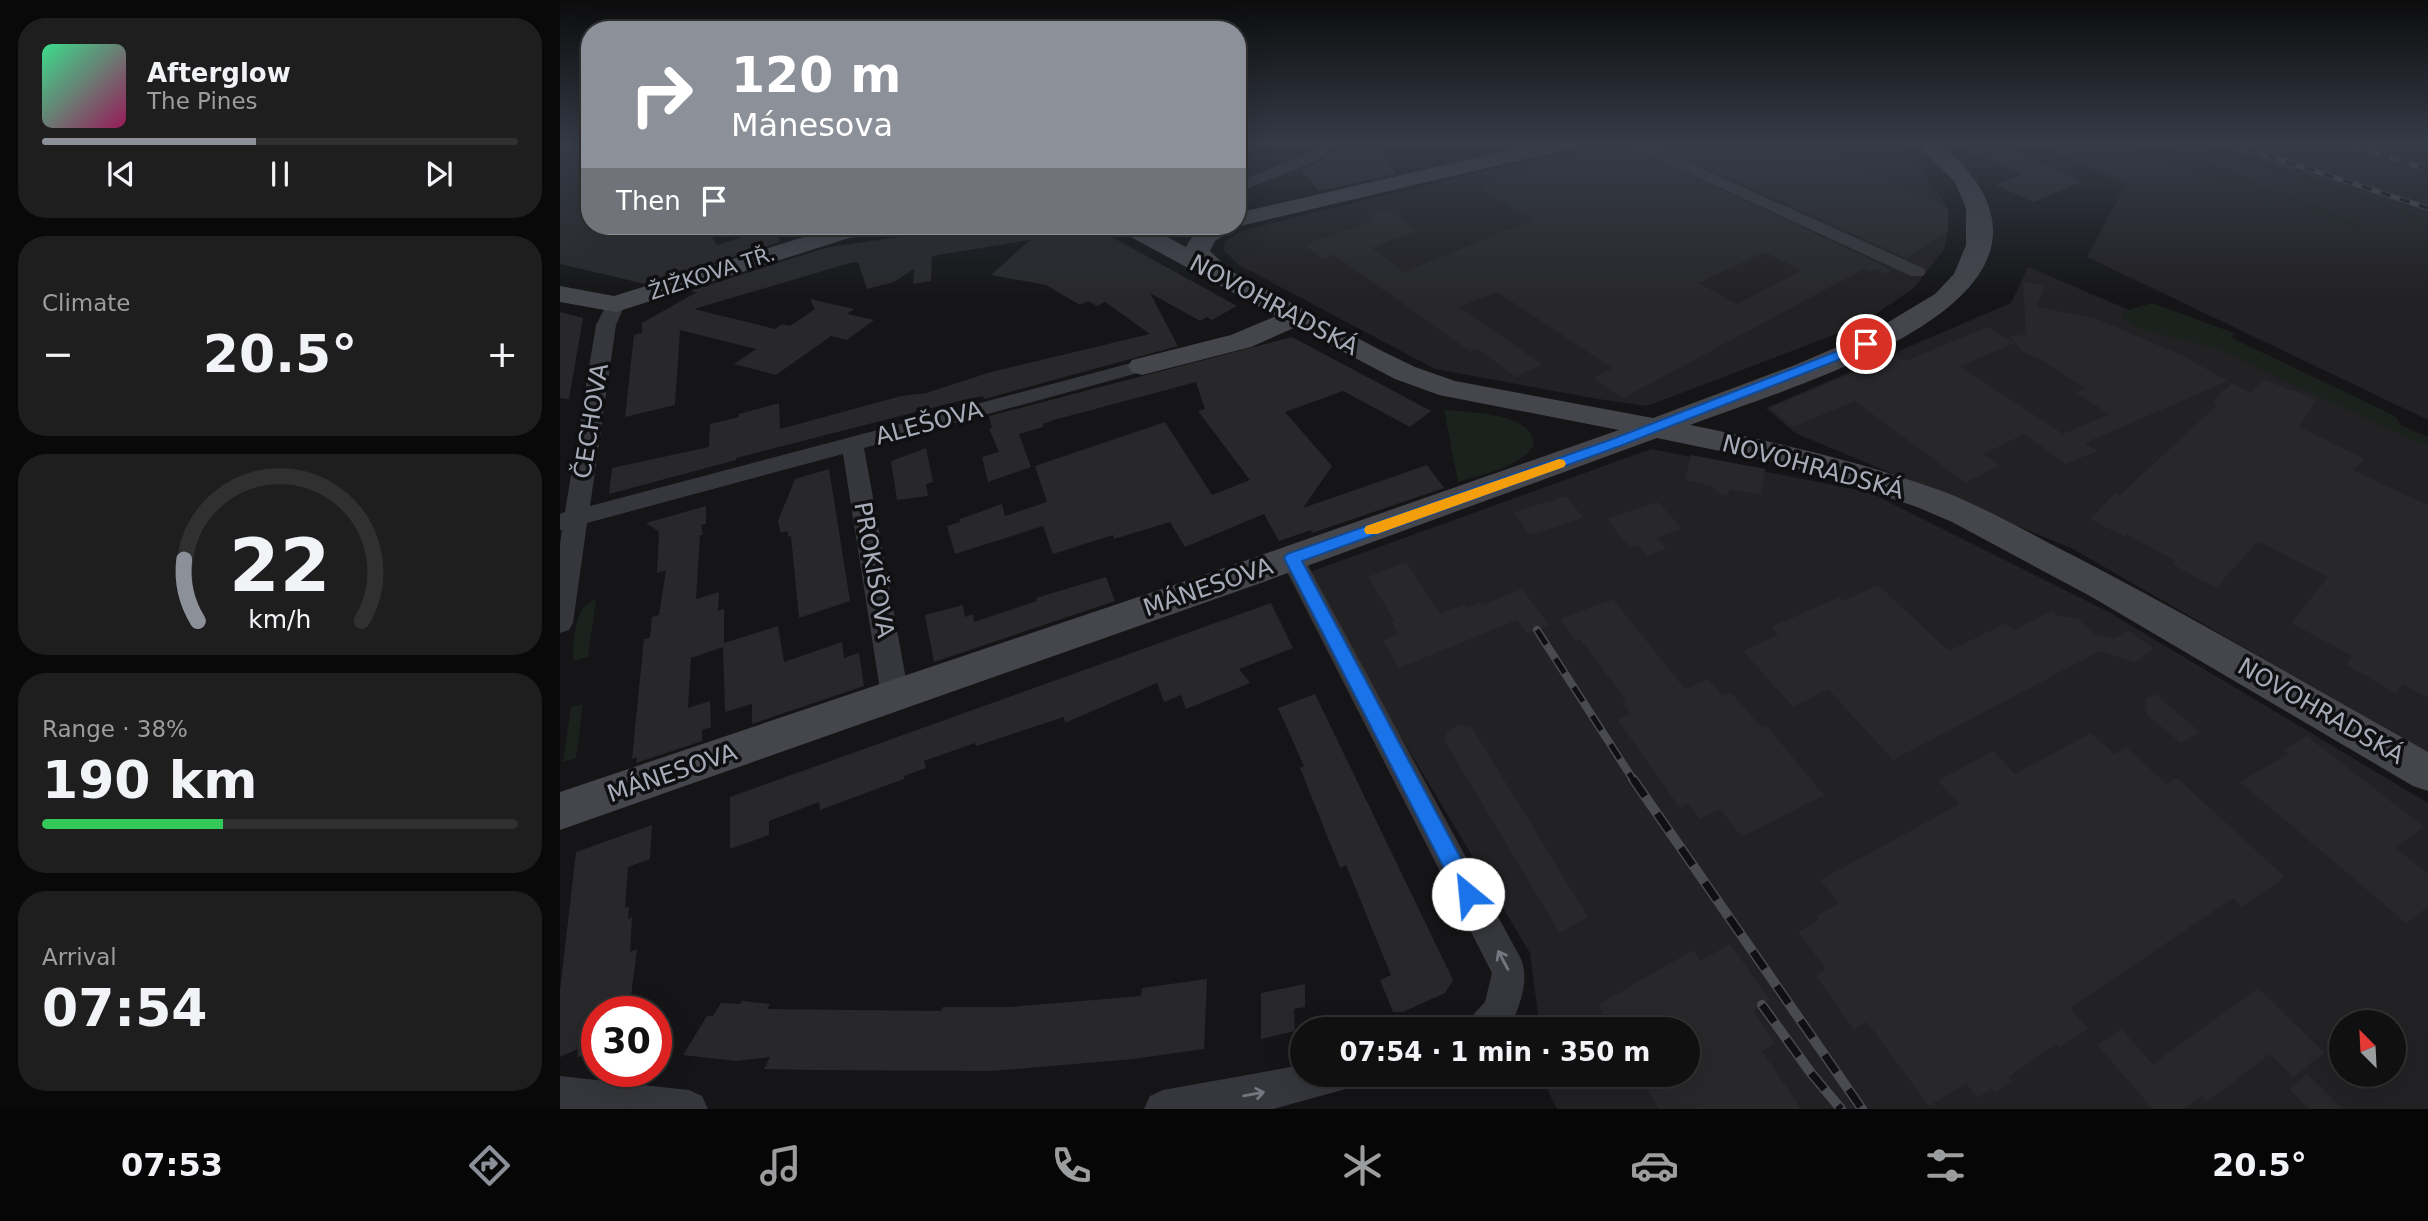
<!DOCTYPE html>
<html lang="en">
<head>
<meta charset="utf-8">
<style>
  body { margin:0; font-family:"DejaVu Sans",sans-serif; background:#1e1e1f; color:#f1f3f6; height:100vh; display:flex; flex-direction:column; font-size:26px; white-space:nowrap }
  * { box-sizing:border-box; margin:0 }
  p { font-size:23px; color:#9c9d9f }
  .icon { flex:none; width:38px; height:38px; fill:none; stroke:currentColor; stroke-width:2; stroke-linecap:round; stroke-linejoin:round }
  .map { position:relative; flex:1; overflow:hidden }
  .side { display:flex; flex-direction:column; gap:18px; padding:18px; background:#090909; width:560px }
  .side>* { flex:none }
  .banner { position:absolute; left:21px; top:21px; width:665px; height:214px; border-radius:28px; box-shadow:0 7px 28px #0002,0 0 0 2px #303031; background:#8c9099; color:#fff; overflow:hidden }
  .needle { width:46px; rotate:336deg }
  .buttons { position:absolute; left:1769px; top:1010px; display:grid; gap:14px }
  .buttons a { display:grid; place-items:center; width:77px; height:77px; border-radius:50%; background:#101011; box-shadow:0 7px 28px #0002,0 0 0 2px #303031; font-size:35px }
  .speed { position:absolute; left:21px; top:996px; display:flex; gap:14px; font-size:35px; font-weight:700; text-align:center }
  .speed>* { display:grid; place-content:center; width:91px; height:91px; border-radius:50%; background:#101011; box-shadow:0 7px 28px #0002,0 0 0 2px #303031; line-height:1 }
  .speed .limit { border:10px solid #d22; background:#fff; color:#111 }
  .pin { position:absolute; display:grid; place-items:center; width:60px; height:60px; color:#fff; margin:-30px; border:4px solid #fff; border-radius:50%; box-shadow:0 2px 7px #0007 }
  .me { position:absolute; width:77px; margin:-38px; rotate:332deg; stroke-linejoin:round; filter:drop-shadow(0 0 5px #0008) }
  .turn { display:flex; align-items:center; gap:24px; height:147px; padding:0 35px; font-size:32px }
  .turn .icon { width:91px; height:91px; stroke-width:2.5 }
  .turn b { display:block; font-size:49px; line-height:60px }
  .then { display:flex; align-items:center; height:66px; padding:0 35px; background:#0003; gap:14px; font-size:26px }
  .big { font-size:52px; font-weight:700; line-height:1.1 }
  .side .card { flex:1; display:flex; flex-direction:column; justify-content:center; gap:10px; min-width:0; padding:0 24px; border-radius:28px; background:#1e1e1f }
  .side .dial { align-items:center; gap:0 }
  .dial svg { height:182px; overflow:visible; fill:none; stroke:#303031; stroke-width:7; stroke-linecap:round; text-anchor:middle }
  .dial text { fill:#f1f3f6; stroke:none }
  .song { display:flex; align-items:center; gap:21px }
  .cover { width:84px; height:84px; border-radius:10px; background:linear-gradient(135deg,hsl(150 70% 55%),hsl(330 70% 35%)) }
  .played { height:7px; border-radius:4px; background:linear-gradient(90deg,#8c9099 45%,#303031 45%) }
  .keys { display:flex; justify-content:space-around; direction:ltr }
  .heat { display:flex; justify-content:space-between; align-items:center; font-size:38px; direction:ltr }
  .charge { height:10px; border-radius:5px; background:linear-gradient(90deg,#34c759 38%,#303031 0) }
  .trip { position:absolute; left:730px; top:1017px; width:410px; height:70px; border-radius:35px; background:#101011; box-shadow:0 7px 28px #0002,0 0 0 2px #303031; font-weight:700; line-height:70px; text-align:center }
  .tab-bar { display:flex; height:112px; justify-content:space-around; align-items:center; background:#060607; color:#9c9d9f }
  .tab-bar .icon { width:49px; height:49px }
  .tab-bar .active { color:#8c9099 }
  .tab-bar b { font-size:32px; color:#f1f3f6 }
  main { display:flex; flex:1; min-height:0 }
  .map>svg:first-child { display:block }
  .built { fill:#222124; fill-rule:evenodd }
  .green { fill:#1b221d }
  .building { fill:#28282b; fill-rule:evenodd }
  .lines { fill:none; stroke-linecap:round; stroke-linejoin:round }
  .street { fill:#36373c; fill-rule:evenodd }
  .secondary { fill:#44464c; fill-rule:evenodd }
  .rail-far2-casing { stroke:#494b51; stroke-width:5 }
  .rail-far1-casing { stroke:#494b51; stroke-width:8 }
  .rail-casing { stroke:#494b51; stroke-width:10 }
  .rail-far2 { stroke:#101012; stroke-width:3.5; stroke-dasharray:10; stroke-linecap:butt }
  .rail-far1 { stroke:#101012; stroke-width:5; stroke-dasharray:17; stroke-linecap:butt }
  .rail { stroke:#101012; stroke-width:7; stroke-dasharray:21; stroke-linecap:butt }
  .oneway { stroke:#747780 }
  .route { fill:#1a73e8; stroke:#114b97; stroke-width:2 }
  .slow { fill:#f59e0b }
  .labels { text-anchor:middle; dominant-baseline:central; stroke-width:7; stroke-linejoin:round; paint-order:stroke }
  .far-street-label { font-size:21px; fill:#a7abb8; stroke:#101012 }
  .street-label { font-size:24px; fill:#a7abb8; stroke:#101012 }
</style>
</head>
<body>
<main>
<section class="side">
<div class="card">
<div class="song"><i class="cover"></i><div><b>Afterglow</b><p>The Pines</p></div></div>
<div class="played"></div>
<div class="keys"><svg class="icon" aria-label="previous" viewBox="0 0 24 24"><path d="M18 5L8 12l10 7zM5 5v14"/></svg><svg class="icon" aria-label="pause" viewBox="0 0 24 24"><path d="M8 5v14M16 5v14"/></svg><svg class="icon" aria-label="next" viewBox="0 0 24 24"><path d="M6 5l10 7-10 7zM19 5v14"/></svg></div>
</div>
<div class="card"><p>Climate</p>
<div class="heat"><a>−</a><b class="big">20.5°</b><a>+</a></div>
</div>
<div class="card dial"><svg viewBox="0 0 100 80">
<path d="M14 69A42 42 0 1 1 86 69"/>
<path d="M14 69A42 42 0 0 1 8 42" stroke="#8c9099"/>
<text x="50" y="56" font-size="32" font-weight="700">22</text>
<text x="50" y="72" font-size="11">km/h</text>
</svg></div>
<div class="card"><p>Range · 38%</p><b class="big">190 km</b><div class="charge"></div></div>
<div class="card"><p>Arrival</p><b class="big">07:54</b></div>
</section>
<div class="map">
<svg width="1868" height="1109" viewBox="0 0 1868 1109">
  <rect width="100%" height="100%" fill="#151517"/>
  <g class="built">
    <polygon points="1038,143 1337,143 1358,164 1388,209 1387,238 1384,249 1354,288 1313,316 1287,330 1087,406 1038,399 875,369 679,265 663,250 665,241 681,231"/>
    <polygon points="1476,143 1868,143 1868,420 1527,257 1566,184"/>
    <polygon points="1468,267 1868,437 1868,753 1513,549 1235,433 1206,408 1451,303"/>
    <path d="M1091 449 1309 492 1547 611 1868 803V1109H997L989 1093 986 1075 1127 1074V1029H980L970 953 744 574ZM1782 1022H1834V1074H1782Z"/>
  </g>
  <g class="green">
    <path d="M1567 143C1610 143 1655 164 1694 182L1697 189 1717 201 1709 205 1568 147Z"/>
    <polygon points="1625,143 1647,143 1868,218 1868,222"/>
    <path d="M1707 189 1756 205 1800 225C1787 229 1725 200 1709 193Z"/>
    <polygon points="1592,303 1674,333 1672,338 1835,416 1841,425 1868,438 1868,442 1861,444 1655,348 1580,329 1562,317 1562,312"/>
    <path d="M884 410C907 412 978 413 973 446 959 468 921 474 898 482Z"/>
    <path d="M36 599 28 657 13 661C14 640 13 606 36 599Z"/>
    <polygon points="23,704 16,758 3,762 11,707"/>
  </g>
  <g class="building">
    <polygon points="0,143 23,143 30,178 30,226 145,226 157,245 216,226 220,242 85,284 0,264"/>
    <polygon points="783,143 817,143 836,174 759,191 741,170 758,163"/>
    <path d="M1048 143H1062L1332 270 1326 274 1315 269 1310 272 1304 269 1063 398 1033 378 1052 368 937 292 899 307 982 364 956 377 918 349 911 352 774 255 763 259 744 245 812 221 805 217 826 209 857 230 812 248 844 272 972 220 918 188 994 159 1000 163ZM1204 252 1242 270 1177 304 1139 283Z"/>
    <polygon points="1091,143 1129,145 1134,143 1254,143 1388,209 1388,232 1346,258"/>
    <polygon points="1393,143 1441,143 1521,182 1473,202 1436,185 1461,174"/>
    <polygon points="409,226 532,226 677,306 652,320 647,317 640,321 590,293 618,346 424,399 423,396 403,400 176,458 176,460 49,494 52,468 149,447 150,424 179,417 179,414 219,403 220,429 341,396 366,393 431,372 590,334 545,302 537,306 528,301 520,305 486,285 431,275 470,240 372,256 371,281 353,284 354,269 334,282 307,289 298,262 290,263 134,309 215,329 222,324 230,326 255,309 250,299 294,309 287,314 314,320 287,340 271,336 216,375 174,364 196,349 120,330 115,405 65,417 74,335 82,333 82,323 137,292 130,291 265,248"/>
    <path d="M1463 281 1484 286 1477 307 1537 319 1619 354 1668 381 1525 443 1537 451 1506 464 1464 434 1424 454 1440 465 1405 483 1295 401 1233 427 1209 408 1336 355 1346 361 1427 327 1455 343 1449 336 1466 335ZM1455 343 1463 352 1478 358 1525 388 1515 392 1549 414 1503 434 1400 366Z"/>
    <polygon points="0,312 23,318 9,399 0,398"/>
    <polygon points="732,337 871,411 850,427 783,391 725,412 772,466 743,508 867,465 884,488 752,533 751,530 719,541 704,514 625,547 610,522 554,539 553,535 493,554 483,526 395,554 387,526 400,522 400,519 442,504 445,516 487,502 475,466 605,422 652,495 690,480 638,411 645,409 636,382 494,420 483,424 483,427 459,434 471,467 428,482 422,457 439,452 429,429 432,428 429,416"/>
    <polygon points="1703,379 1756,400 1739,427 1805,459 1792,470 1868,505 1868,698 1842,684 1836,693 1786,665 1792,656 1731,623 1768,577 1698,541 1656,588 1612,564 1615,561 1567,534 1565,537 1530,519 1556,493 1560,495 1656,406 1653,401 1672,383 1691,393"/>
    <polygon points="366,448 373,482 366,484 368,496 337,500 331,461"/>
    <polygon points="1131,455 1205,469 1201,495 1171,489 1166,496 1157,492 1152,486 1125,480"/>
    <polygon points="269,469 290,601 239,618 231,536 228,537 228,531 221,533 218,521 235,479"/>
    <polygon points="1007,496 1023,518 969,535 954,512"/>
    <polygon points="1098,502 1122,529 1097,538 1106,549 1087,556 1079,545 1070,548 1047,519"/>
    <polygon points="146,506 146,524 141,525 143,535 140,535 136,599 159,592 158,611 164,609 164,643 218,626 224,662 282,642 284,658 299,653 304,686 192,724 192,704 165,712 163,647 131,658 128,708 150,701 151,727 142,730 142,741 76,763 77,757 72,759 84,639 90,638 92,617 99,615 106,570 97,573 99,535 98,531 86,523"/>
    <polygon points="846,562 880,614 904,605 907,608 920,603 922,605 962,589 989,625 967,634 957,620 839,668 823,640 838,634 832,623 835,622 808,577"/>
    <polygon points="546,577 555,601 374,662 365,615 403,605 405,617 413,614 414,622 477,601 476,598"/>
    <polygon points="1318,585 1389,651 1446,623 1454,630 1492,611 1498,616 1518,619 1534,634 1554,639 1568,630 1594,649 1575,662 1540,651 1333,760 1268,689 1233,707 1183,651 1218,635 1211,627 1279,597 1283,601"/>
    <polygon points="1053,599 1125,689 1148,679 1162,696 1171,692 1201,727 1206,725 1264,795 1182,837 1160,809 1140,819 1128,803 1120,808 1058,720 1071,714 1062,702 1066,700 1020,639 1016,641 1000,619"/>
    <polygon points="711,603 733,648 679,669 690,683 626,709 621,695 604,702 597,683 505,723 504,717 416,746 415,743 364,761 366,768 344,776 344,779 260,810 259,802 209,821 209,835 170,849 170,797"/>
    <polygon points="755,694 893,980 885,993 843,1012 833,1012 820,980 831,975 786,865 780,868 740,768 744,766 718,708"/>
    <polygon points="1595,694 1640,732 1621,743 1586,714 1585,699"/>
    <polygon points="902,724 905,728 911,726 1028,917 1000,933 883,738 887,736 884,732"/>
    <polygon points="1531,733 1554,754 1566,747 1607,784 1617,778 1725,877 1682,907 1673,898 1510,1008 1528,1029 1499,1048 1496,1044 1448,1077 1451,1081 1435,1093 1432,1088 1418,1098 1406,1083 1369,1106 1307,1022 1294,1030 1256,976 1266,969 1238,932 1259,920 1256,916 1279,903 1260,880 1400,804 1378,781 1433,751 1455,774"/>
    <polygon points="1747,736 1864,827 1836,848 1868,874 1868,907 1846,923 1680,782 1728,754 1723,750"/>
    <polygon points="92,825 90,859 68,867 65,908 69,907 68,919 72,917 70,952 77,949 69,1012 37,1012 37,1049 17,1058 18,1049 0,1057 0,991 16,852"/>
    <polygon points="1170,944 1210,999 1193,1010 1215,1043 1202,1051 1241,1109 1099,1109 1078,1074 1127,1074 1127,1029 1052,1029 1038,1005 1133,950 1140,961"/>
    <polygon points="647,979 644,1049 573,1059 432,1071 253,1070 204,1069 210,1057 176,1061 123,1055 147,1016 153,1016 161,1003 180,1004 182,1001 210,1004 207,1009 381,1011 383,1007 451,1007 581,996 582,988"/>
    <polygon points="745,984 745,1007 734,1009 735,1031 701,1039 701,993"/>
    <polygon points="1698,988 1765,1053 1733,1077 1710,1054 1647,1102 1642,1096 1623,1109 1593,1109 1537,1045 1561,1029 1593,1064"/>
    <polygon points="1747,1074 1783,1109 1749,1109 1729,1088"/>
  </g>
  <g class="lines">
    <g class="street">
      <polygon points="763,143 780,143 756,161 677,193 677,182 746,155"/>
      <polygon points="1064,143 1084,143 1363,268 1366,272 1363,276 1351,276"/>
      <polygon points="642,226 658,226 658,227 650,232 644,231"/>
      <polygon points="56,298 65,304 56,325 30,506 575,362 589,362 592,366 589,370 304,448 349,696 345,704 335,707 325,704 321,696 283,454 27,523 13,623 9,630 0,633 0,544 2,530 0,530 0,514 5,512 36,325 49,300"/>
      <path d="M732 549 741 552 744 558 961 959C970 981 959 1008 949 1029H907L912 1016 925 1002 932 973 720 558 723 552Z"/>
      <polygon points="742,1065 742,1074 798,1074 793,1087 713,1109 584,1109 590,1096 603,1090"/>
      <polygon points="0,1076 129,1090 142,1096 148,1109 0,1109"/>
    </g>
    <g class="secondary">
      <path d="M980 143H1019L1016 148 1008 149 676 227 655 241 650 251 671 271 820 350 855 367 895 381 1093 418 1235 365 1312 332 1375 294 1394 274 1406 245V208L1395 182 1356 143H1380C1560 297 1233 385 1130 425 1215 442 1300 461 1382 491 1429 509 1474 536 1520 559 1638 620 1752 687 1868 752V791L1853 786 1530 596 1392 522 1357 507 1270 478 1213 462 1097 438 698 584 0 830V792L673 565 1059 430 879 395 835 379 736 327 691 347 582 375 572 372 568 366 572 360 671 335 716 316 560 231 557 226H587L626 247C638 223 654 226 677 226V213Z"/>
      <polygon points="279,226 349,226 346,231 289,238 56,312 0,302 0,286 54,296"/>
    </g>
    <defs>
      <g id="rail-far2">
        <polyline points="1669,143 1868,208"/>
        <polyline points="1782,143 1868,169"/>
      </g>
      <polyline id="rail-far1" points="977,630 1074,781"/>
      <g id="rail">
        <polyline points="1073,779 1302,1109"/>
        <polyline points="1202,1005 1251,1073 1281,1109"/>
      </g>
    </defs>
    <use href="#rail-far2" class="rail-far2-casing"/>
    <use href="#rail-far1" class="rail-far1-casing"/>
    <use href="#rail" class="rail-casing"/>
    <use href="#rail-far2" class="rail-far2"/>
    <use href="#rail-far1" class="rail-far1"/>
    <use href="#rail" class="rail"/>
  </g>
  <defs><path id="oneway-shaft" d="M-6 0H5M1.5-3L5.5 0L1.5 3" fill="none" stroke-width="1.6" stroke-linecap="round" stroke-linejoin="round" transform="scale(1.75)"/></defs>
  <g class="oneway">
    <use href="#oneway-shaft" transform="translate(943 960) rotate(-118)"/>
    <use href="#oneway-shaft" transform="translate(694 1094) rotate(-10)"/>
  </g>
  <linearGradient id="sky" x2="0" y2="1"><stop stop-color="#0c0c0d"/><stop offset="0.48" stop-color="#353b47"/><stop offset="1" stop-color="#353b47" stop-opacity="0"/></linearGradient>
  <rect width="1868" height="298" fill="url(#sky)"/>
  <polygon class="route" points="1306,340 1312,344 1311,347 1060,446 742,561 916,887 919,894 916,901 908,904 901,901 724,558 727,554 1050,440"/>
  <polygon class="slow" points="999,459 1004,460 1006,464 1004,467 817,534 806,534 804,530 806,526"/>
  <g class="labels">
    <g class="far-street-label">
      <text transform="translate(152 273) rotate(-18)">ŽIŽKOVA TŘ.</text>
    </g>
    <g class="street-label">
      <text transform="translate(714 305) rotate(28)">NOVOHRADSKÁ</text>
      <text transform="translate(31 421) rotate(-81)">ČECHOVA</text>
      <text transform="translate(369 423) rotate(-15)">ALEŠOVA</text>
      <text transform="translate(1253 467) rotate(15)">NOVOHRADSKÁ</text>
      <text transform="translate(314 570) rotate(80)">PROKIŠOVA</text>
      <text transform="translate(648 587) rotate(-19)">MÁNESOVA</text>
      <text transform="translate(1761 711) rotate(30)">NOVOHRADSKÁ</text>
      <text transform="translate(112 773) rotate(-19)">MÁNESOVA</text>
    </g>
  </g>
</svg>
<div class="buttons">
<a><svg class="needle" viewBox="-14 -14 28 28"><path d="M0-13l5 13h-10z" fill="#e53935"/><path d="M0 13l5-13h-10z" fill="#9c9d9f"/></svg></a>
</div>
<div class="speed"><div class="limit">30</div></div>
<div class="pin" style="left:1306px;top:344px;background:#d93025"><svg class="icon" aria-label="arrive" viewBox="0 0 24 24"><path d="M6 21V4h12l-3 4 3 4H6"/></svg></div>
<svg class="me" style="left:908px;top:894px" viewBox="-20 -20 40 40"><circle r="19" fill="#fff"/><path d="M0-13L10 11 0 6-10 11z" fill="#1a73e8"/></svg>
<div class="trip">07:54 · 1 min · 350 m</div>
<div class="banner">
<div class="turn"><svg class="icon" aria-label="right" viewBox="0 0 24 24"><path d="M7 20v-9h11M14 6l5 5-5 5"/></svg><div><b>120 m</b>Mánesova</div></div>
<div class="then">Then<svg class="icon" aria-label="arrive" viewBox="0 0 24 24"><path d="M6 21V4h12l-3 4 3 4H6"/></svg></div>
</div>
</div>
</main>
<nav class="tab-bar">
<b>07:53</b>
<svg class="icon active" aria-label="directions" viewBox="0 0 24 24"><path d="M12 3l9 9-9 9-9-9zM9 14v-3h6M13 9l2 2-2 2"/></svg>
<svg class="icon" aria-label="music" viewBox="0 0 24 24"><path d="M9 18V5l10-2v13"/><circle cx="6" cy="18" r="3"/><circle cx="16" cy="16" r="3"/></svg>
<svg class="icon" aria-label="phone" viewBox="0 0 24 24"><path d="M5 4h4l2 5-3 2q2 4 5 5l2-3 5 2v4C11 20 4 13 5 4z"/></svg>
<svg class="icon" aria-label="climate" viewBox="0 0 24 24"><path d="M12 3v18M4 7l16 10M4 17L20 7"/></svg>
<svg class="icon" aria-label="car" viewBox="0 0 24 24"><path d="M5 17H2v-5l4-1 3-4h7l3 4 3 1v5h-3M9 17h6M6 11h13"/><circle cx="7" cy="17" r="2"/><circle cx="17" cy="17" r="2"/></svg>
<svg class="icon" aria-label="filters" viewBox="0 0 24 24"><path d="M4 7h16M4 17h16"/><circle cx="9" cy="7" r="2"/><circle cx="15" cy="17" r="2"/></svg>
<b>20.5°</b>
</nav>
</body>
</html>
